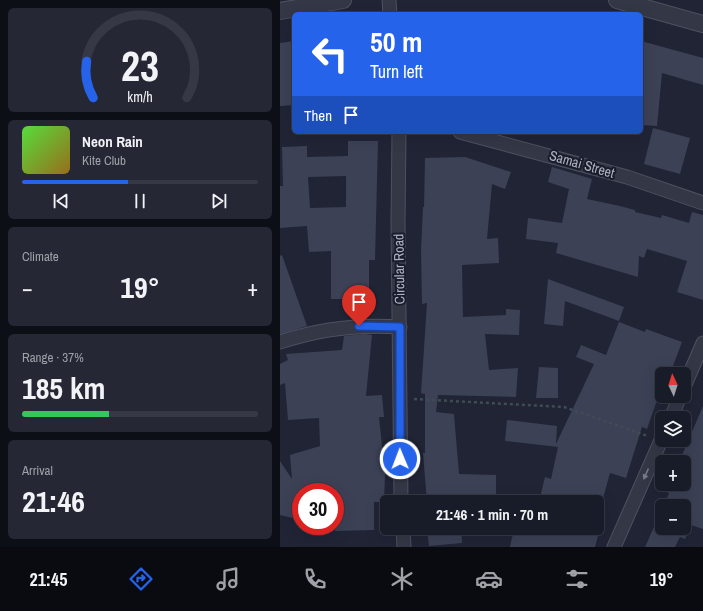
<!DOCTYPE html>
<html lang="en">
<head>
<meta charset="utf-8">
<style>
  body { margin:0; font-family:"Archivo Narrow",sans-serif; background:#252834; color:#f1f3f6; height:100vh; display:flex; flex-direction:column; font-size:15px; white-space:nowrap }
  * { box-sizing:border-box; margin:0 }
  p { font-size:13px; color:#9fa1a8 }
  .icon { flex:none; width:22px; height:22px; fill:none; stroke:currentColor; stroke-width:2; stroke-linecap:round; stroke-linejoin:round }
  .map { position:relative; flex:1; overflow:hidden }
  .panel { display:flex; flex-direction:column; gap:8px; padding:8px; background:#0d0f16; width:280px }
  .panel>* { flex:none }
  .hud { position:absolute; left:12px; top:12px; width:351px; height:122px; border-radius:6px; box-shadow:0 4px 16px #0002,0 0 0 1px #363945; background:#2563eb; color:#fff; overflow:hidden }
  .needle { width:26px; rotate:356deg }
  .tools { position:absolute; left:375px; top:367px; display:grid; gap:8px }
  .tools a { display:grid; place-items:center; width:36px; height:36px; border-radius:6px; background:#181b28; box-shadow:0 4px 16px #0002,0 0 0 1px #363945; font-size:20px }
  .speed { position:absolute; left:12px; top:483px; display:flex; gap:8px; font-size:20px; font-weight:700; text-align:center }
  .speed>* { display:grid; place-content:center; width:52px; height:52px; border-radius:50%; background:#181b28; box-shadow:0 4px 16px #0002,0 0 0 1px #363945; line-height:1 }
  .speed .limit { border:6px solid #d22; background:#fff; color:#111 }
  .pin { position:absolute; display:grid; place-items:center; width:34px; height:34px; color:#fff; margin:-41px -17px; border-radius:50% 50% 50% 0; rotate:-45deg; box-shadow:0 0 4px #0007 }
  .pin .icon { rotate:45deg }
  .me { position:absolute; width:44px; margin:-22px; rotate:359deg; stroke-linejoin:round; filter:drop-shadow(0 0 3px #0008) }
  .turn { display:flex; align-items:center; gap:14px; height:84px; padding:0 12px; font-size:18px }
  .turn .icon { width:52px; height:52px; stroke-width:2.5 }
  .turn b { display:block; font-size:28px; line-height:34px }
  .then { display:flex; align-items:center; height:38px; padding:0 12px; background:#0003; gap:8px; font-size:15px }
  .big { font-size:30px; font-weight:800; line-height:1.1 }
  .panel .card { flex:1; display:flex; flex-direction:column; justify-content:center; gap:6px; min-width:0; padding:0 14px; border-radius:6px; background:#252834 }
  .panel .dial { align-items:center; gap:0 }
  .dial svg { height:104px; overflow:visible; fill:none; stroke:#363945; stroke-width:7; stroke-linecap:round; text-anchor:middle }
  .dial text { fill:#f1f3f6; stroke:none }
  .song { display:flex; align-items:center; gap:12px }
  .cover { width:48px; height:48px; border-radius:6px; background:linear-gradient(135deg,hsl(110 70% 55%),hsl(40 70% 35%)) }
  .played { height:4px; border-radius:2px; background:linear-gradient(90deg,#2563eb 45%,#363945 45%) }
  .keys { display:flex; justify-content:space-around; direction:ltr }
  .heat { display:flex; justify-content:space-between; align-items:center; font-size:22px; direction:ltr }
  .charge { height:6px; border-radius:3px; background:linear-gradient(90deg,#34c759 37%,#363945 0) }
  .trip { position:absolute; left:100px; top:495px; width:224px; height:40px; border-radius:6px; background:#181b28; box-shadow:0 4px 16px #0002,0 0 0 1px #363945; font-weight:800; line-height:40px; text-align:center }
  .tab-bar { display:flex; height:64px; justify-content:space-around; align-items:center; background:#0a0b10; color:#9fa1a8 }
  .tab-bar .icon { width:28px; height:28px }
  .tab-bar .selected { color:#2563eb }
  .tab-bar b { font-size:18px; color:#f1f3f6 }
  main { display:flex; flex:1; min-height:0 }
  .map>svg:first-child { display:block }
  .building { fill:#3c4156; fill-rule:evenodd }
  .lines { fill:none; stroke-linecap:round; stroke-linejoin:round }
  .minor-casing { stroke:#4e5161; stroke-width:15 }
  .tertiary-casing { stroke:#4e5161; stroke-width:18 }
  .path { stroke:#404c54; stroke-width:2.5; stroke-dasharray:3 3; stroke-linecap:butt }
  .minor { stroke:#343746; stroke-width:13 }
  .tertiary { stroke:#343746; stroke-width:16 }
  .oneway { fill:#777a8b }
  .route-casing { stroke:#184099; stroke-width:10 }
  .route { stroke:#2563eb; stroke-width:7 }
  .labels { text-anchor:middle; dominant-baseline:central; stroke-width:4; stroke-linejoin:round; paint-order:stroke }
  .street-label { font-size:14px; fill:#aeb1c3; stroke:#191c2a }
</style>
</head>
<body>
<main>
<section class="panel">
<div class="card dial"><svg viewBox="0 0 100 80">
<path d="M14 69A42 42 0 1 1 86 69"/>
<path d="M14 69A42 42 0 0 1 9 41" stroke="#2563eb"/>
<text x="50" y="56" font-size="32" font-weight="700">23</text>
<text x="50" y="72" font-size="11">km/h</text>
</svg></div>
<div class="card">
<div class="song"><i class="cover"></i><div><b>Neon Rain</b><p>Kite Club</p></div></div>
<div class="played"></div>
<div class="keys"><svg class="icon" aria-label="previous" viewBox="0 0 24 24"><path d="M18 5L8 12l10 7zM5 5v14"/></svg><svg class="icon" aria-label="pause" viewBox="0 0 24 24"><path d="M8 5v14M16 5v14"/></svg><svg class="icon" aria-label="next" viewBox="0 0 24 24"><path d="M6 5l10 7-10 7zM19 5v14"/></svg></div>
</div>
<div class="card"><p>Climate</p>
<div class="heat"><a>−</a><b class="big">19°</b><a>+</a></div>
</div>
<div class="card"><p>Range · 37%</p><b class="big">185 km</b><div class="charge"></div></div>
<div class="card"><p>Arrival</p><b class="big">21:46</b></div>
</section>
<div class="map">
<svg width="423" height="547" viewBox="0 0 423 547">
  <rect width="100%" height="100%" fill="#202435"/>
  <g class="building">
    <polygon points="14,41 14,105 0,106 0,43"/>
    <polygon points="361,41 423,58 423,85 382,73 377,126 361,125"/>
    <polygon points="373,128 410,138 400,174 364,164"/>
    <path d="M68 141H98L95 260H89V299H51V251L29 252 27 226 0 228V186H3L2 147 27 146V157L68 156ZM66 176V207L30 208 28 177Z"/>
    <polygon points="185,157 231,172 225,189 212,184 207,239 218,238 219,263 182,265 183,317 226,315 226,309 240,310 239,335 205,334 209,370 238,368 236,397 158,395 156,412 174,414 179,474 216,475 216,498 178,498 179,502 147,502 143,453 145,453 145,394 141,393 147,303 142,304 141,250 143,207 144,207 145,158"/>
    <polygon points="272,167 312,179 307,199 340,206 355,210 355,212 381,218 382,215 409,223 412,212 423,215 423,300 397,292 407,261 367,249 364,258 359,256 358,277 276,253 278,243 246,239 248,218 282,223 289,189 268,182"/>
    <polygon points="2,255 27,326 0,334 0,256"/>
    <polygon points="268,279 344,307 339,321 285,301 283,326 264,324"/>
    <polygon points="339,322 365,332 366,329 402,342 390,374 382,374 382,386 367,429 362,427 346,478 330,473 322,502 259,502 265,477 271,479 278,447 225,441 227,420 277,426 276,444 314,364 296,357 301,345 326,355"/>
    <polygon points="85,334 92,335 86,396 102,395 104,417 99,417 105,474 104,502 94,502 94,530 55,531 55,492 21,492 21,520 0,515 0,461 12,479 10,455 40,446 39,418 8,420 5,383 0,385 0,364 8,360 6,354 62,350 64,336"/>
    <polygon points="259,367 278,368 278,398 256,398"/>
    <polygon points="423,406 423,529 411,525 405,539 400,537 395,547 365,547 382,509 382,528 404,528 404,506 384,506 389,493 386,492 389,484 404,484 404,462 397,462 398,459 400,460"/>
    <polygon points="147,528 181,528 182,543 149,546"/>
    <polygon points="265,528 320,528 315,547 230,547 234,529 263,535"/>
  </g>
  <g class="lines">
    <defs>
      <g id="minor">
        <polyline points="109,0 110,14"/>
        <polyline points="119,132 118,222 121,502"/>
        <polyline points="180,132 347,177 423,203"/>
        <path d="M0 342C39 329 78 324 120 327"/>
        <polyline points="404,387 423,343"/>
        <polyline points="391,418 400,396"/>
        <polyline points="123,528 124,547"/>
        <polyline points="334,547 382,438"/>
      </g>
      <g id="tertiary">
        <polyline points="337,0 423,24"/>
        <polyline points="0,11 63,0"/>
      </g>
    </defs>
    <use href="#minor" class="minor-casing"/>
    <use href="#tertiary" class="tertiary-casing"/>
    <polyline class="path" points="134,399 284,407 368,436"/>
    <use href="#minor" class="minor"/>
    <use href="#tertiary" class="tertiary"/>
  </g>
  <defs><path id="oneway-solid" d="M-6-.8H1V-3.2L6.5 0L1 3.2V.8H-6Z"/></defs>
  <use class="oneway" href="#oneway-solid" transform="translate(366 474) rotate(114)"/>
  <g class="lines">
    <defs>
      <polyline id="route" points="79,326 120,327 120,459"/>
    </defs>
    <use href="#route" class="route-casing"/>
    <use href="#route" class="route"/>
  </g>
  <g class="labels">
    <g class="street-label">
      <text transform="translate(302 164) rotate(16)">Samai Street</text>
      <text transform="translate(119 269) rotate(-91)">Circular Road</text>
    </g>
  </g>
</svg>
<div class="tools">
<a><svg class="needle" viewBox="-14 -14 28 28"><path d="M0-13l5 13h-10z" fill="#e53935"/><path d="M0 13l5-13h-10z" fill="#9fa1a8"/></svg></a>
<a><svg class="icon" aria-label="layers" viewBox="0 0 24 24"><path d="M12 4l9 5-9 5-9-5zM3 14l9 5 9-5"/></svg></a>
<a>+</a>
<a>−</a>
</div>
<div class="speed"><div class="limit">30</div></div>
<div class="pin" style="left:79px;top:326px;background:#d93025"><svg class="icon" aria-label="arrive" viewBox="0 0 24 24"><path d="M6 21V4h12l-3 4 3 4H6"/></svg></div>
<svg class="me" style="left:120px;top:459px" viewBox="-20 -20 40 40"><circle r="17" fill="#2563eb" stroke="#fff" stroke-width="3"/><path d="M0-11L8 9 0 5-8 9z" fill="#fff"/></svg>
<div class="trip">21:46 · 1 min · 70 m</div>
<div class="hud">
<div class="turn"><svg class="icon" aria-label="left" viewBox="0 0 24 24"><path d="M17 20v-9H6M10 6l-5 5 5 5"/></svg><div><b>50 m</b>Turn left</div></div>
<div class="then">Then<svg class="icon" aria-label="arrive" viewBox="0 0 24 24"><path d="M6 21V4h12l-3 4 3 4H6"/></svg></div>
</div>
</div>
</main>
<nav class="tab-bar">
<b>21:45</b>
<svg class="icon selected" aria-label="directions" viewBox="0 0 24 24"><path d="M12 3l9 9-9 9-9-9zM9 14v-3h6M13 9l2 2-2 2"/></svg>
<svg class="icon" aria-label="music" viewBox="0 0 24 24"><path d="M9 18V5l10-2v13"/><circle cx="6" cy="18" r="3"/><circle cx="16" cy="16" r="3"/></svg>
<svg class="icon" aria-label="phone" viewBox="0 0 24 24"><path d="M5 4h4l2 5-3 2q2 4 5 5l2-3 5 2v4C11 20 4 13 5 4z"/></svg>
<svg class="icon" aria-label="climate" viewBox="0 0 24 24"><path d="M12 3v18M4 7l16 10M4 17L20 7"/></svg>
<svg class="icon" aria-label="car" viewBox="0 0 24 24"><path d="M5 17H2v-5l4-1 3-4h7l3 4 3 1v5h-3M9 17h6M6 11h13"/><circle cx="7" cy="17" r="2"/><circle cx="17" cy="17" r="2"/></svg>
<svg class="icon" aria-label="filters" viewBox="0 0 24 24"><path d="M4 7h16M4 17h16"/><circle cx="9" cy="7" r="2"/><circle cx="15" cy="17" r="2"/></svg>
<b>19°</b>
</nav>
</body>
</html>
